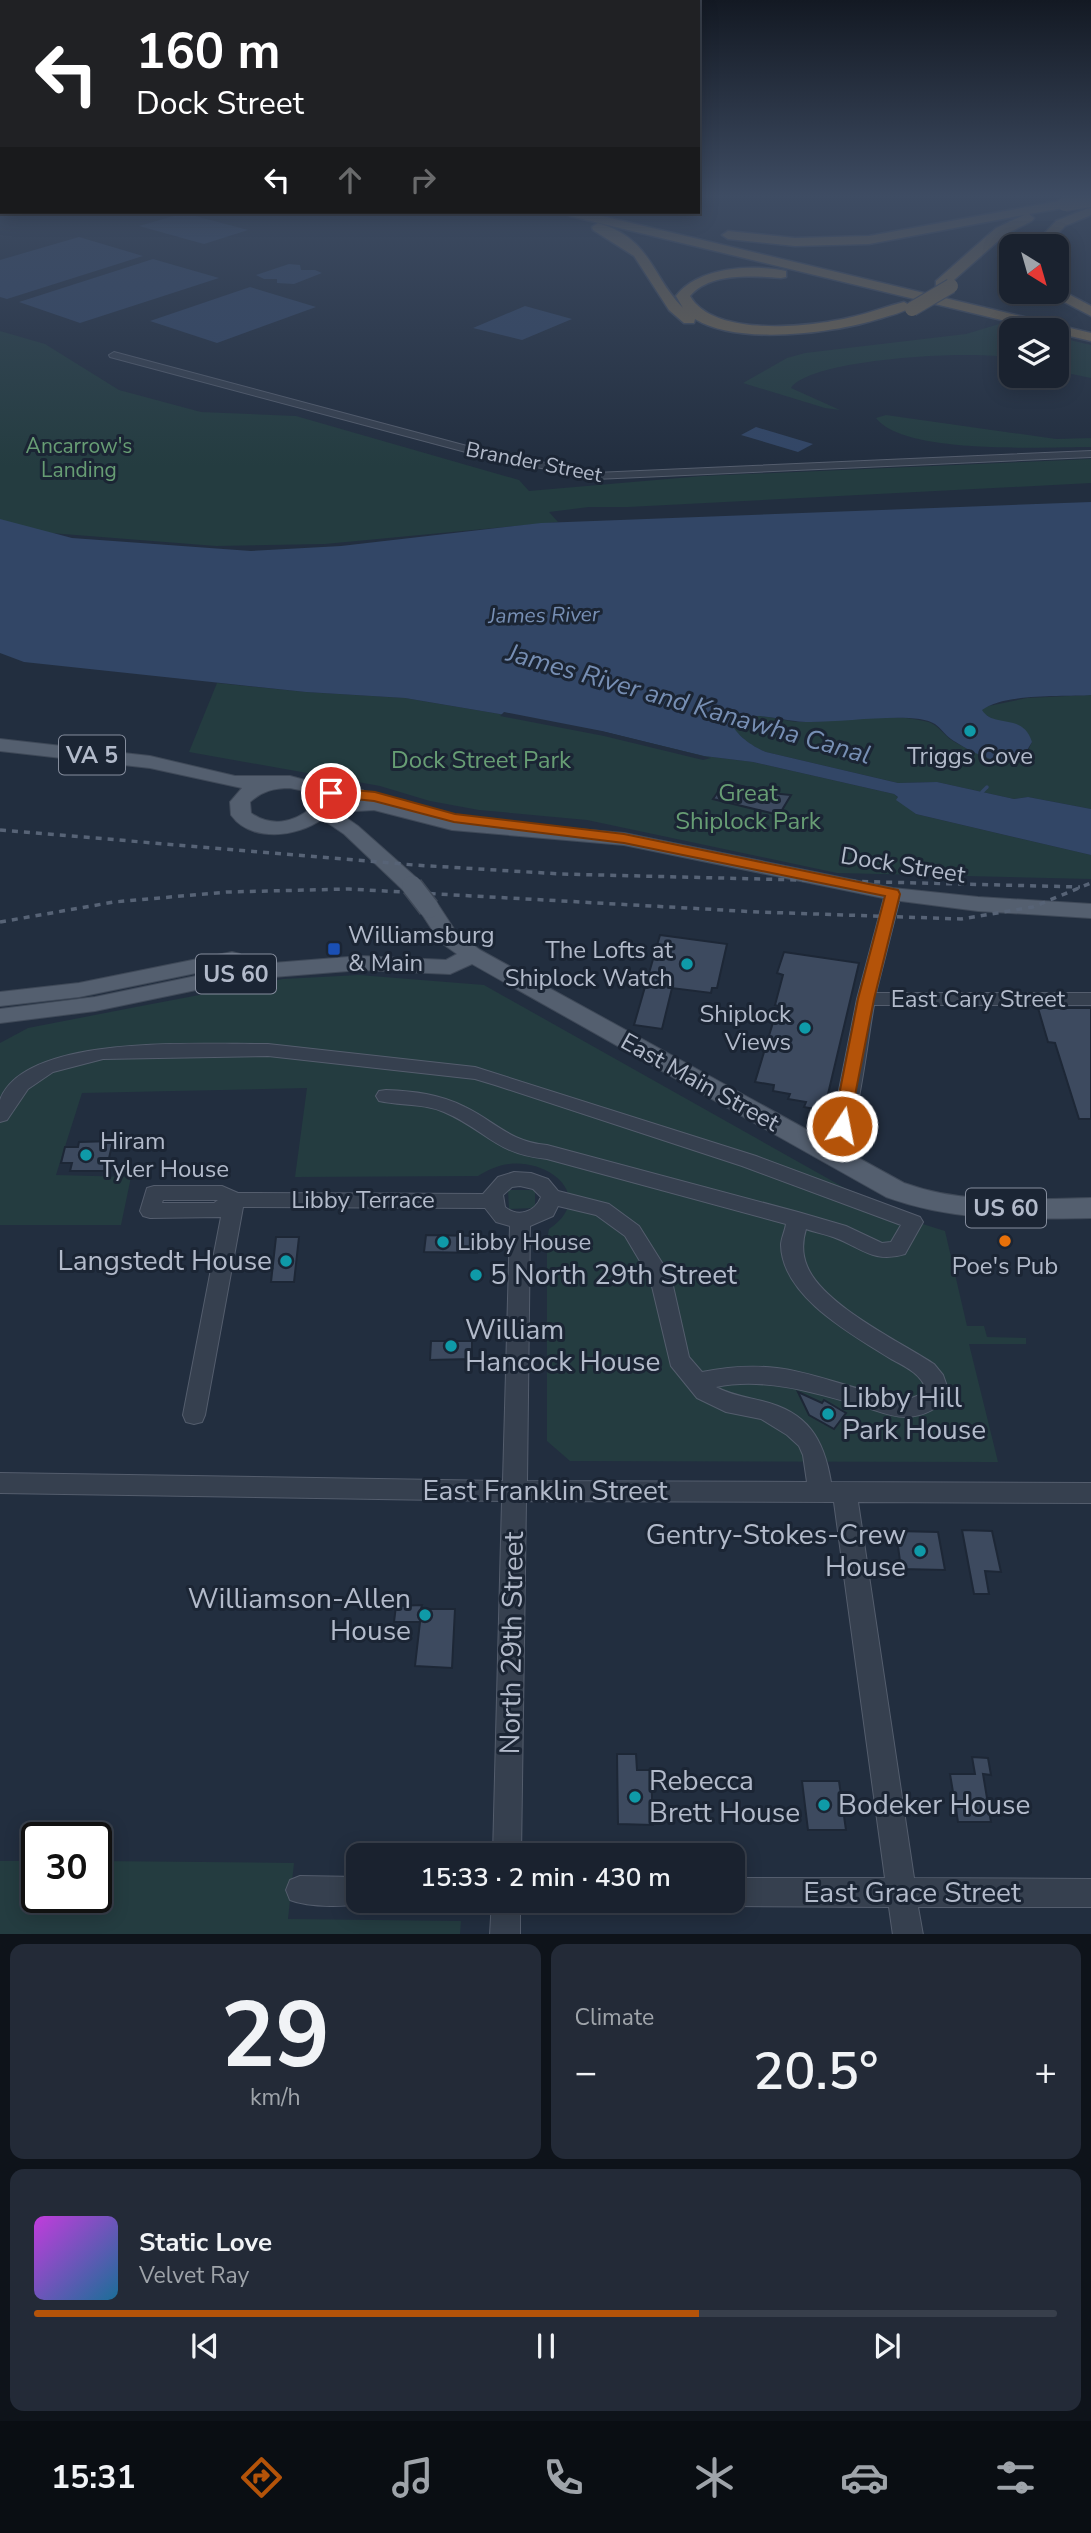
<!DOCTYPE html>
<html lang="en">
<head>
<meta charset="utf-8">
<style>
  body { margin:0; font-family:"Nunito Sans",sans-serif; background:#232a37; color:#f1f3f6; height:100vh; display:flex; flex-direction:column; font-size:26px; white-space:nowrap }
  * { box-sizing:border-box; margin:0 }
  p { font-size:23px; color:#9fa4aa }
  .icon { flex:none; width:38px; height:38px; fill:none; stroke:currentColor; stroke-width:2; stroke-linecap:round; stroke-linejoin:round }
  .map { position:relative; height:1934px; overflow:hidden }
  .panel { display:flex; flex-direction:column; gap:10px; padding:10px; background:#0e131a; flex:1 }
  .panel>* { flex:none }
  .banner { position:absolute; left:0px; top:0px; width:700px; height:214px; box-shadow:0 4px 18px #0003,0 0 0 2px #383f4b; background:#202124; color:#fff; overflow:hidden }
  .needle { width:46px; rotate:143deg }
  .fabs { position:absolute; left:999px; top:234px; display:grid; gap:14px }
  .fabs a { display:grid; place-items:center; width:70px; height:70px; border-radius:14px; background:#1a222f; box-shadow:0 4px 18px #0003,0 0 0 2px #383f4b; font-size:35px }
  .speed { position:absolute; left:21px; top:1822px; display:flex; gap:14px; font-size:35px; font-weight:700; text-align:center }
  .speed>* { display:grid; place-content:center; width:91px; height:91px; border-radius:50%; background:#1a222f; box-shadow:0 4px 18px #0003,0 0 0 2px #383f4b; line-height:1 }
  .speed .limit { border:4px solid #111; border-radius:10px; background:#fff; color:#111 }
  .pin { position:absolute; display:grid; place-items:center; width:60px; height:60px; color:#fff; margin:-30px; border:4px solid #fff; border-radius:50%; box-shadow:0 2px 7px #0007 }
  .me { position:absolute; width:77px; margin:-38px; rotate:11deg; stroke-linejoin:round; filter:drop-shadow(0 0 5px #0008) }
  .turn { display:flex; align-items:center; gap:24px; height:147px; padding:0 21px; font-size:32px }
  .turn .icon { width:91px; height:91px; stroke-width:2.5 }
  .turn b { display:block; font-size:49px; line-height:60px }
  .lanes { display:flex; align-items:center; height:66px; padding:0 21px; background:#0003; justify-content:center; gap:35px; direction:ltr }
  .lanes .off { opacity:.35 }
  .big { font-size:52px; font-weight:600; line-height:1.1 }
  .panel .widget { flex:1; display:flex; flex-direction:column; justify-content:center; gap:10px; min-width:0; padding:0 24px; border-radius:14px; background:#232a37 }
  .panel .dial { align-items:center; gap:0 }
  .dial b { font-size:91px; line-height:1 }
  .song { display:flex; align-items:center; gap:21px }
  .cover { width:84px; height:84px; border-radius:10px; background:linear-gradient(135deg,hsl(290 70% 55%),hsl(200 70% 35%)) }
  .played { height:7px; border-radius:4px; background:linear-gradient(90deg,#b45309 65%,#383f4b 65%) }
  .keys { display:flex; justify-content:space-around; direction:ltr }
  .heat { display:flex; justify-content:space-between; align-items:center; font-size:38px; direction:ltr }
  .panel .tiles { flex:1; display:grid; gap:10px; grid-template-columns:1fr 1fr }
  .widget:last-child { grid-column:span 2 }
  .trip { position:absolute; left:346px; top:1843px; width:399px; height:70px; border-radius:14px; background:#1a222f; box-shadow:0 4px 18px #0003,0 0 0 2px #383f4b; font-weight:600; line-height:70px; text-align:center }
  .tab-bar { display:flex; height:112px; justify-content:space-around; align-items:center; background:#0a0e13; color:#9fa4aa }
  .tab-bar .icon { width:49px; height:49px }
  .tab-bar .selected { color:#b45309 }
  .tab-bar b { font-size:32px; color:#f1f3f6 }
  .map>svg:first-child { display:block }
  .green { fill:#243c40 }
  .water { fill:#324666 }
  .pier { fill:#222e3f }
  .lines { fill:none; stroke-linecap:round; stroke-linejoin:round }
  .stream { stroke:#324666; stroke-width:3.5 }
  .building { fill:#3d4a5f; stroke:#1d2736; stroke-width:2 }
  .minor-casing { stroke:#545d6d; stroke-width:2 }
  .major-casing { stroke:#3f4958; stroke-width:2 }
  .highway-casing { stroke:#414a5a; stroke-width:3 }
  .minor { fill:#36404f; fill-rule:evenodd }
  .major { fill:#545f6f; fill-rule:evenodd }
  .highway { fill:#756852; fill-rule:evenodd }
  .rail-far1 { stroke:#576376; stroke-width:2.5; stroke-dasharray:3.5 3.5; stroke-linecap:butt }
  .rail { stroke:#576376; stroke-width:3.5; stroke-dasharray:6 6; stroke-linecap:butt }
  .major-bridge-casing { stroke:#3f4958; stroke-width:23; stroke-linecap:butt }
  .highway-bridge-casing { stroke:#414a5a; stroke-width:16; stroke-linecap:butt }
  .major-bridge { stroke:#545f6f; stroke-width:20 }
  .highway-bridge { stroke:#756852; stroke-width:14 }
  .route { fill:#b45309; stroke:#753606; stroke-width:2 }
  .culture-dot { fill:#0f9aa8; stroke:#1b2534; stroke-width:2.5 }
  .transit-dot { fill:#1a4fb4; stroke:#1b2534; stroke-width:2.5 }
  .food-dot { fill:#e8710a; stroke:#1b2534; stroke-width:2.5 }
  .labels { text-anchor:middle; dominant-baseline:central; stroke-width:6; stroke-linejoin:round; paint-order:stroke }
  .far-park-label { font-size:21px; fill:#679d74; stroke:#1b2534 }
  .far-street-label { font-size:21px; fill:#b2baca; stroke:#1b2534 }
  .far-water-label { font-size:21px; font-style:italic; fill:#778fb4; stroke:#1b2534 }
  .shield { fill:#1b2534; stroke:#858d9d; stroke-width:2 }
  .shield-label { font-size:23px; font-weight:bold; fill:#b2baca }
  .poi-label { font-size:24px; fill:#b2baca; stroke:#1b2534; text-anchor:start }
  .park-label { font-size:24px; fill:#679d74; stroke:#1b2534 }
  .street-label { font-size:24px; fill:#b2baca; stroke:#1b2534 }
  .water-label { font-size:26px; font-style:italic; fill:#778fb4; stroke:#1b2534 }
  .near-poi-label { font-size:28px; fill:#b2baca; stroke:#1b2534; text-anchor:start }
  .near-street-label { font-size:28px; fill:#b2baca; stroke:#1b2534 }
</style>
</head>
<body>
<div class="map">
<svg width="1091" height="1935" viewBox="0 0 1091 1935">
  <rect width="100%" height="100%" fill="#222e3f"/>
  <g class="green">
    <path d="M999 324 1030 331H1012L1011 358C976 350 811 358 791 388L840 410 825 408 743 383 787 358 805 353 966 334Z"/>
    <polygon points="0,331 45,344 119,390 201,412 296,416 519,480 529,491 702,476 1091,459 1091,483 628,507 589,507 549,512 558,522 325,544 216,546 25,531 0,523"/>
    <polygon points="1057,337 1091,345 1091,378 1057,371"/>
    <path d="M886 415 1056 439 1091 438V447C1045 447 904 455 876 418Z"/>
    <polygon points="217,683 306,692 405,698 605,732 704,756 753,762 894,794 916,814 1091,855 1091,879 837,873 587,820 479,810 430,801 380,786 189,752"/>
    <path d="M1091 695V809L1028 797 1014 799 937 782 898 783 766 752C754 748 734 734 732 723 752 708 778 721 800 722 840 722 886 712 924 721 937 723 941 732 950 739 964 748 1005 770 1021 760 1027 756 1029 748 1032 742L984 714 981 710 984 707 1027 698Z"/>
    <path d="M359 975 484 985 891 1214 945 1231 967 1326H984L987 1337 1026 1338V1344H969L998 1462 570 1461 547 1441V1240L549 1229C596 1197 550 1159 509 1164 498 1165 488 1170 478 1176L295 1177 307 1088 82 1093 56 1175 131 1177 121 1225H0V1043L28 1028 136 1007 283 979Z"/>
    <polygon points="508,1190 535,1190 535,1208 509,1209"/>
    <polygon points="0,1861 37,1861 37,1897 96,1897 96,1861 294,1863 288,1919 461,1921 460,1934 0,1934"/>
  </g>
  <g class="water">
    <polygon points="184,213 248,230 204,244 139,226"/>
    <polygon points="79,237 143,256 7,299 0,297 0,260"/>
    <polygon points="153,259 219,278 80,323 19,302"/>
    <polygon points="289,264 300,265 301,270 315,270 322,273 294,284 277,283 277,279 264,279 256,275"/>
    <polygon points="250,287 316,307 217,343 150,321"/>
    <polygon points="525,306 572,319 522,340 473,328"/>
    <polygon points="756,427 813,444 798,452 741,435"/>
    <path d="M1091 502V695C1064 697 1003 693 982 710 994 729 1023 712 1032 742L1021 760C1000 768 969 751 951 739 945 735 941 728 935 724 913 709 825 726 795 721 775 719 750 710 732 723 735 735 755 748 766 752L898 783 937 782 1014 799 1028 797 1091 809V855L916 814 896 800 898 797 894 794 753 762 704 756 605 732 405 698 306 692 24 662 0 653V519L72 538 251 551 341 546 541 523Z"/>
  </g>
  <polygon class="pier" points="504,712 602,731 711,758 703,760 604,736 500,716"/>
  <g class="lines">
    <polyline class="stream" points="982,792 987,787"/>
  </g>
  <g class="building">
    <polygon points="725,782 771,793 791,795 779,815 713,799"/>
    <polygon points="660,935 727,944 717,988 712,988 711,993 672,988 662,1029 634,1025"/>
    <polygon points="784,952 859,963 824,1111 804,1107 806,1102 788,1099 790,1094 773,1091 774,1085 755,1082 778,1006 775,1005 783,975 777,973"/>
    <polygon points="1038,1008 1091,1008 1091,1119 1079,1119 1055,1043 1048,1042"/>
    <polygon points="113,1141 106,1171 70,1171 72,1163 61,1163 65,1147 78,1147 79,1142"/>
    <polygon points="426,1235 478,1236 477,1253 424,1252"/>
    <polygon points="276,1237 299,1237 294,1282 271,1282"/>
    <polygon points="431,1341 472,1341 472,1359 430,1360"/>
    <polygon points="798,1392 822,1403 824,1400 846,1413 834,1429 809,1415"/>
    <polygon points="962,1530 992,1531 1001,1572 985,1571 989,1594 974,1594"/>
    <polygon points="896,1531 938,1532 945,1570 901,1569"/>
    <polygon points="422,1605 421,1609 455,1609 452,1668 415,1666 420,1622 394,1622 396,1606"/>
    <polygon points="617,1754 636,1754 637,1770 651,1770 653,1825 618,1824"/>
    <polygon points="972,1757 988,1758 991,1775 983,1774 991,1822 958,1822 950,1774 975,1774"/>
    <polygon points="802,1781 839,1781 846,1830 808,1830"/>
  </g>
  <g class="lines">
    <defs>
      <g id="minor">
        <polygon points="114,352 482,450 595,473 1091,451 1091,457 595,479 477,455 110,357 109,355"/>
        <path d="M893 889 901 894 876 993H1091V1005H874C867 1043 858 1130 840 1161H826L823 1156 832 1126 857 999 885 894Z"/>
        <path d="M268 1044 475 1067 756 1156 920 1217 923 1222 905 1254C873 1264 861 1247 833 1237 824 1234 814 1232 806 1229 802 1242 802 1254 807 1266 823 1305 899 1341 934 1364L943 1375 949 1392C941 1408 924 1417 905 1417 890 1417 873 1409 858 1405 813 1392 763 1377 716 1387 731 1395 746 1397 762 1401 808 1412 824 1439 831 1482L1091 1483V1503L858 1502 914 1878 1091 1879V1907H918L923 1935H893L889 1907 733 1906 723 1902 733 1900V1878H885L834 1502 526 1501 521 1855H493L502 1501 0 1493V1473L503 1481 510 1226 496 1222 485 1208 243 1207 205 1415 202 1422 194 1424 186 1422 183 1415 221 1217 150 1218 143 1216 140 1211 147 1188 154 1186H222L238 1193 483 1194 498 1177 514 1172 531 1173 548 1179 558 1191 609 1204 639 1226 671 1277 689 1357 702 1372C727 1367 751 1365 777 1368 819 1373 859 1393 902 1398 911 1400 919 1396 926 1390 922 1374 904 1366 891 1359 853 1335 782 1297 781 1245 781 1239 785 1231 786 1224L547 1159C495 1154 486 1130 444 1112 423 1103 401 1106 379 1101L376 1096 379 1091 386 1090C413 1091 440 1094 465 1107 496 1122 510 1142 547 1145L798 1212 846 1226 882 1243 891 1242 901 1225 742 1166 495 1085 475 1079 268 1056 103 1059 53 1072 28 1089 7 1120 0 1122C0 1115 0 1106 0 1100 25 1032 208 1045 268 1044ZM520 1186 533 1189 541 1197C535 1212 518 1218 505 1207L503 1195 512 1187ZM163 1200H218L214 1203H162ZM558 1206 596 1215 625 1236 650 1278 671 1366 697 1398 726 1412 761 1419 787 1435 799 1446 803 1455 807 1482 527 1481 530 1226 553 1216Z"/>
        <path d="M300 1876 359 1877V1900H369C353 1909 307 1907 290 1900L286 1890 290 1880Z"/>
        <polygon points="492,1900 520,1900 520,1935 490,1935"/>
      </g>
      <g id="major">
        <path d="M0 739 150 756 235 776H290L316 783 363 790 366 794 363 798H374L452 818 624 833 893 888 978 897 1091 904V918L978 911 893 900 624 845 452 830 374 810 338 812 358 826 420 881 423 886 420 891H404L344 834 322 819C298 837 251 843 231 815L230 802 242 788 150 768 0 751ZM290 788 300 790 311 798V808C294 823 270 827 251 813L250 802C262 791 274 788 290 788ZM331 797 344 799 331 800Z"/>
        <path d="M429 901 437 903 456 932 480 950 904 1183C964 1205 1028 1199 1091 1198V1218C1018 1219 955 1222 886 1197L472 964 450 974 361 970 249 979 95 1011 0 1023V1009L95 997 249 965 361 956 446 960 457 954 440 942 418 908 421 903Z"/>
        <polygon points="232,952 240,954 243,959 240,964 79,997 0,1006 0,992 79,983"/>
      </g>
      <g id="highway">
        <polygon points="1065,200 1069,201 1069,207 1029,214 1034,218 1032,221 1006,234 946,287 936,287 936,281 996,228 1024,215 869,244 795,246 728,239 722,235 728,231 795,238 869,236"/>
        <polygon points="1091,207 1091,215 1065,226 1045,247 1032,247 1056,221"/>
        <polygon points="564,212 585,212 1091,333 1091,341 1057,333 1057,331 1047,331 570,216"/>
        <path d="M598 223C652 239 651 276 683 308L676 296C698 267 752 264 786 271V277L781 278C753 276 710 272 690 296 714 338 812 327 852 317 870 313 887 306 904 302L911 306C904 313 891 315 882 318 835 333 739 346 695 319L694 323H684L669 310 634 256 593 230 592 227Z"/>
        <polygon points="1057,288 1091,306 1091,316 1051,295 1049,292 1057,292"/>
      </g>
    </defs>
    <use href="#minor" class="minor-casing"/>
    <use href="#major" class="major-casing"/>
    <use href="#highway" class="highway-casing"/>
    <use href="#minor" class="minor"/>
    <use href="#major" class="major"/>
    <use href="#highway" class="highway"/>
    <polyline class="rail-far1" points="1054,195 1091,203"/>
    <g class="rail">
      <polyline points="0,830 414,865 561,874 1080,887"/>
      <polyline points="0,922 114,902 227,892 349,889 758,912 961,919 1033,907 1091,883"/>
    </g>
    <defs>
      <polyline id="major-bridge" points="412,886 429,908"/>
      <g id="highway-bridge">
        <polyline points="1065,204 1091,200"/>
        <polyline points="912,309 951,286"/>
      </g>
    </defs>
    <use href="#major-bridge" class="major-bridge-casing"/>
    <use href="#highway-bridge" class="highway-bridge-casing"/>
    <use href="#major-bridge" class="major-bridge"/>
    <use href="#highway-bridge" class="highway-bridge"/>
  </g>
  <linearGradient id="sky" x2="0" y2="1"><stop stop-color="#131923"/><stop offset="0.42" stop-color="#3e4c63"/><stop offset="1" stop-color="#3e4c63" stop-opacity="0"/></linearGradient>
  <rect width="1091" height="466" fill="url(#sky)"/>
  <polygon class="route" points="331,788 375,792 455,814 624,834 898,890 900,894 874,999 848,1131 836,1131 833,1126 858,999 885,896 624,843 454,822 374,801 326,796 324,793"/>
  <g class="culture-dot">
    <circle cx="970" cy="731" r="7"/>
    <circle cx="687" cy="964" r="7"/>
    <circle cx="805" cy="1028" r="7"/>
    <circle cx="86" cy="1155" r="7"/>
    <circle cx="443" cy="1242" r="7"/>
    <circle cx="286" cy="1261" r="7"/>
    <circle cx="476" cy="1275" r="7"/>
    <circle cx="451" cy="1346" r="7"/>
    <circle cx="828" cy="1414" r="7"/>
    <circle cx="920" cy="1551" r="7"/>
    <circle cx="425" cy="1615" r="7"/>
    <circle cx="635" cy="1797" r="7"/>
    <circle cx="824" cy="1805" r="7"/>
  </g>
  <rect class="transit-dot" x="327" y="942" width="14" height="14" rx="3.5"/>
  <circle class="food-dot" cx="1005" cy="1241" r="7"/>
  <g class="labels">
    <g class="far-park-label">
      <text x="79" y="446">Ancarrow's<tspan x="79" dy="24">Landing</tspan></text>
    </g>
    <g class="far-street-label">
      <text transform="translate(534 462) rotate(11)">Brander Street</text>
    </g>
    <g class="far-water-label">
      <text transform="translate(544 615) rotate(-1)">James River</text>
    </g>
    <g class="shield">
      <rect x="59" y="735.5" width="66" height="39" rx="5"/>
      <rect x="196" y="954.5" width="80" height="39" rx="5"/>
      <rect x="966" y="1188.5" width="80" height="39" rx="5"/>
    </g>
    <g class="shield-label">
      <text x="92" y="755">VA 5</text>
      <text x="236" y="974">US 60</text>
      <text x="1006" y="1208">US 60</text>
    </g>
    <g class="poi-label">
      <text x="970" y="756" text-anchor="middle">Triggs Cove</text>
      <text x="348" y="935">Williamsburg<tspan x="348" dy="28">&amp; Main</tspan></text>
      <text x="673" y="950" text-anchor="end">The Lofts at<tspan x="673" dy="28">Shiplock Watch</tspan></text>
      <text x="791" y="1014" text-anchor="end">Shiplock<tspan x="791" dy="28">Views</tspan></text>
      <text x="100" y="1141">Hiram<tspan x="100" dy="28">Tyler House</tspan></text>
      <text x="457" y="1242">Libby House</text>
      <text x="1005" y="1266" text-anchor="middle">Poe's Pub</text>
    </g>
    <g class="park-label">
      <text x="481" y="760">Dock Street Park</text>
      <text x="748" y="793">Great<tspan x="748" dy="28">Shiplock Park</tspan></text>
    </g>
    <g class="street-label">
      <text transform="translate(903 865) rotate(9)">Dock Street</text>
      <text x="978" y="999">East Cary Street</text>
      <text transform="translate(700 1082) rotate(29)">East Main Street</text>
      <text x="363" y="1200">Libby Terrace</text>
    </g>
    <g class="water-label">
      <text transform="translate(689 704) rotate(16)">James River and Kanawha Canal</text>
    </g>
    <g class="near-poi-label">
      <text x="272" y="1261" text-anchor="end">Langstedt House</text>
      <text x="490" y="1275">5 North 29th Street</text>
      <text x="465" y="1330">William<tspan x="465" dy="32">Hancock House</tspan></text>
      <text x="842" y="1398">Libby Hill<tspan x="842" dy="32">Park House</tspan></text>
      <text x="906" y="1535" text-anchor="end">Gentry-Stokes-Crew<tspan x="906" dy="32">House</tspan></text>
      <text x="411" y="1599" text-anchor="end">Williamson-Allen<tspan x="411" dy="32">House</tspan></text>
      <text x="649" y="1781">Rebecca<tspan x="649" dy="32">Brett House</tspan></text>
      <text x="838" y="1805">Bodeker House</text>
    </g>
    <g class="near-street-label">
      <text x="545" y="1491">East Franklin Street</text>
      <text transform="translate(512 1643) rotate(-89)">North 29th Street</text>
      <text x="912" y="1893">East Grace Street</text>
    </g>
  </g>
</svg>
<div class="fabs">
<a><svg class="needle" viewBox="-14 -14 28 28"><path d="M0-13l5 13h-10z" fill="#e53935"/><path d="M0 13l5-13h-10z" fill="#9fa4aa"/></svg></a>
<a><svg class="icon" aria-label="layers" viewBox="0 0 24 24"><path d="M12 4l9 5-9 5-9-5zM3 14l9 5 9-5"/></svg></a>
</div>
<div class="speed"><div class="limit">30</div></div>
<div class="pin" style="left:331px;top:793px;background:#d93025"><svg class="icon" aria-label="arrive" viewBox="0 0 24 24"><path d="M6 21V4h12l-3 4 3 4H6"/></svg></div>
<svg class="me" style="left:842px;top:1126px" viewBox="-20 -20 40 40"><circle r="17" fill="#b45309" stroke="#fff" stroke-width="3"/><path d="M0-11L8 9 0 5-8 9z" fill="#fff"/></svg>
<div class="trip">15:33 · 2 min · 430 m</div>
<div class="banner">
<div class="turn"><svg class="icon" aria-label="left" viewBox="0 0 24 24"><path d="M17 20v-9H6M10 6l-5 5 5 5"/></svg><div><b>160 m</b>Dock Street</div></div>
<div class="lanes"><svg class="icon" aria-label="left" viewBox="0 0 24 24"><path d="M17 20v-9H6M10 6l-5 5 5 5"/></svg><svg class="icon off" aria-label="ahead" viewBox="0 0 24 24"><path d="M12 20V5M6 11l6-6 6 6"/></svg><svg class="icon off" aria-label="right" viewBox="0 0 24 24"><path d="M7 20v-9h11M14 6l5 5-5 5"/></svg></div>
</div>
</div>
<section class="panel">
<div class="tiles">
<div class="widget dial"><b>29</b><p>km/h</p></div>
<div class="widget"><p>Climate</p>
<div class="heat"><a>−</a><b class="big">20.5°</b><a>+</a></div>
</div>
<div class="widget">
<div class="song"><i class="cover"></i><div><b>Static Love</b><p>Velvet Ray</p></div></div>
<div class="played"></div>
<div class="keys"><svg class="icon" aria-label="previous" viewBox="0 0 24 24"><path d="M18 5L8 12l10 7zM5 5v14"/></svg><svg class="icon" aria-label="pause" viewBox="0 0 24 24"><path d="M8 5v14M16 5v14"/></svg><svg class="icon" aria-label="next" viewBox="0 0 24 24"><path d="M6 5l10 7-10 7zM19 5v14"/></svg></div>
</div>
</div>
</section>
<nav class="tab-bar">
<b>15:31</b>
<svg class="icon selected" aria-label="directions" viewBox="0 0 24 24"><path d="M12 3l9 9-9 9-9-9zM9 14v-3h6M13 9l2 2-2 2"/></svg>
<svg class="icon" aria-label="music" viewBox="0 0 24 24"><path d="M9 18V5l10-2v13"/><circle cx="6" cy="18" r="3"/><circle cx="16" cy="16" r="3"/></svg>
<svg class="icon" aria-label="phone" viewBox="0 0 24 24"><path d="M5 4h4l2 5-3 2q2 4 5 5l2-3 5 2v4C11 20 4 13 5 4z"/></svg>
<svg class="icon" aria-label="climate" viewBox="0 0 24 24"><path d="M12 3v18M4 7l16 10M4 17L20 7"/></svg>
<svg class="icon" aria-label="car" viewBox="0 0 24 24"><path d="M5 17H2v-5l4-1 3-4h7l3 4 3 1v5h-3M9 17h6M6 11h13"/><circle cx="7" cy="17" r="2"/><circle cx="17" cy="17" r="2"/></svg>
<svg class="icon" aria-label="filters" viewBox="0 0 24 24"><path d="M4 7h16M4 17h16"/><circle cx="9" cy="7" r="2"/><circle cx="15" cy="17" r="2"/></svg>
</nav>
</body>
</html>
